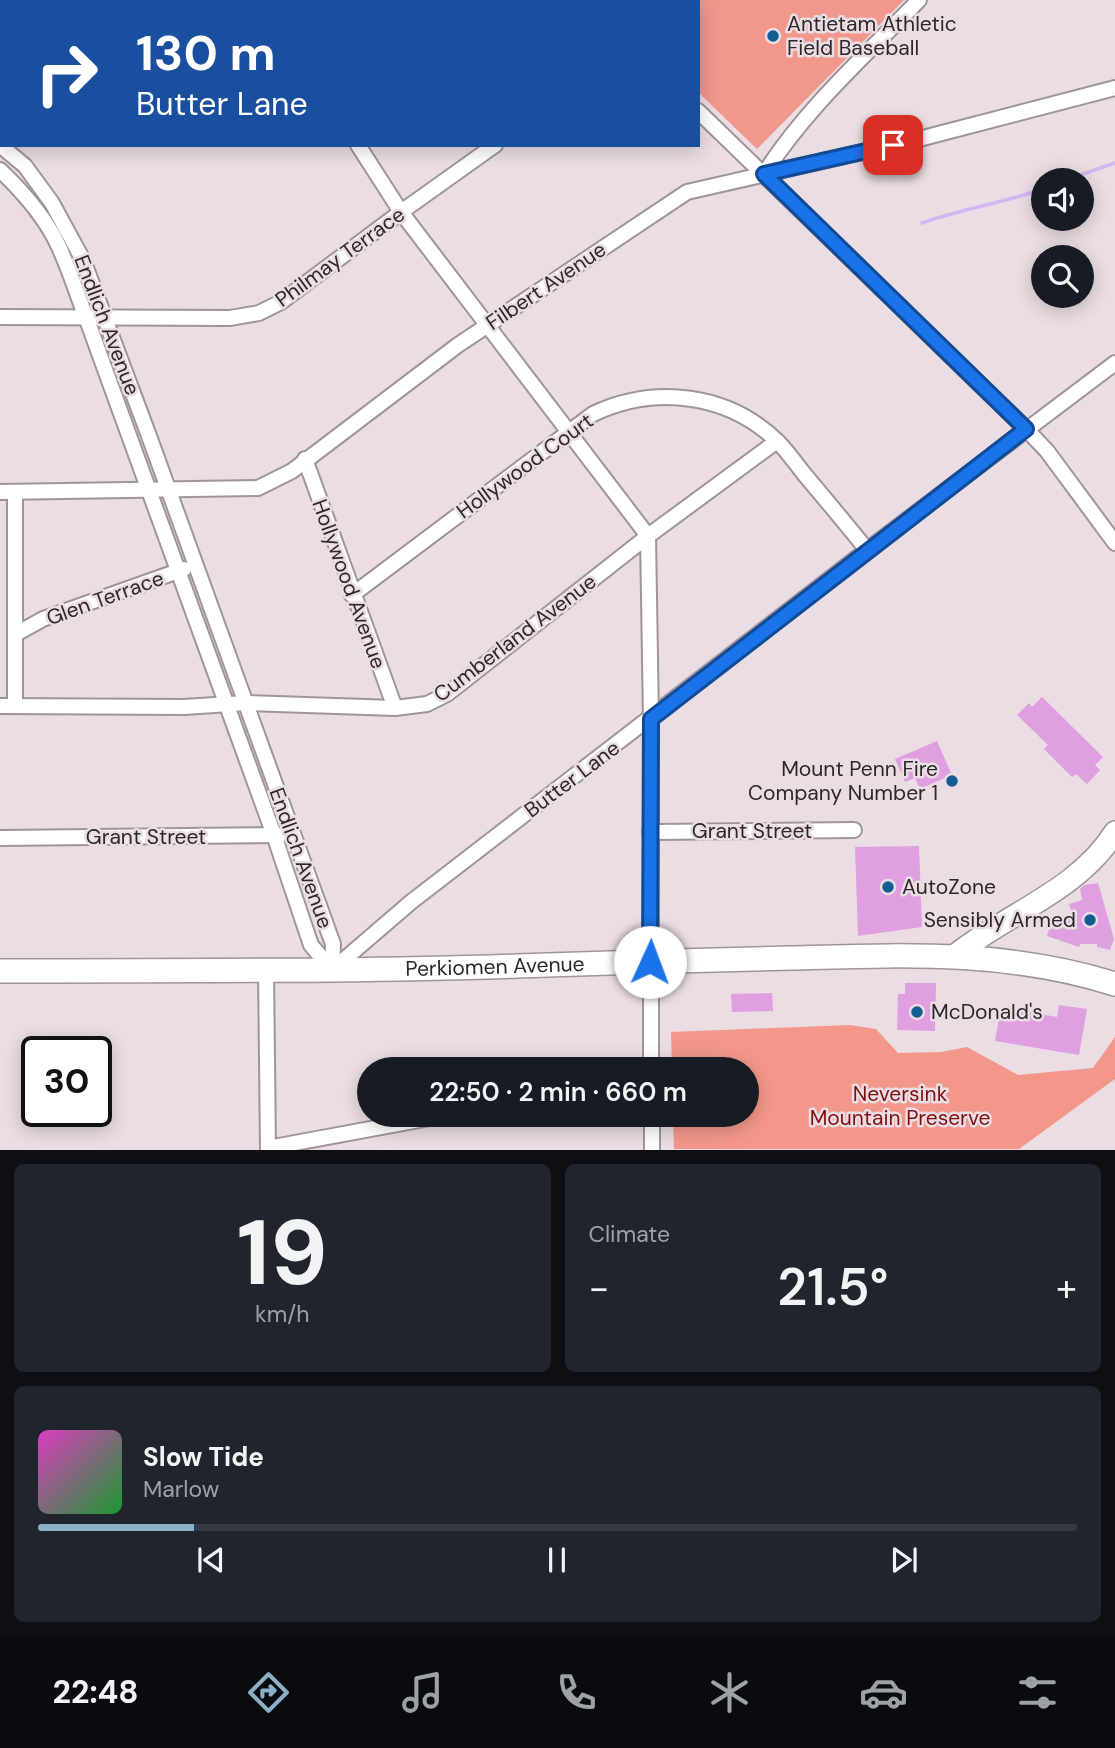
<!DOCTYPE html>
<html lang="en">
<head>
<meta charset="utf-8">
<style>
  body { margin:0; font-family:"DM Sans",sans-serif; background:#20242c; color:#f1f3f6; height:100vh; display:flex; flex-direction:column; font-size:26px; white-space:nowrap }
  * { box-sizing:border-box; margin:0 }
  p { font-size:23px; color:#9ea1a6 }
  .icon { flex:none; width:38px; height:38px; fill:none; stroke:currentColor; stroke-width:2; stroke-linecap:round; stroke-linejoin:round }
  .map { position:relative; height:1150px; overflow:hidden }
  .sheet { display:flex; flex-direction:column; gap:14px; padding:14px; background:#0d0f14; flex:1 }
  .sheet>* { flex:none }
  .hud { position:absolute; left:0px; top:0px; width:700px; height:147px; box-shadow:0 4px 18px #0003; background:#1a4fa0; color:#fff; overflow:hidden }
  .tools { position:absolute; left:1031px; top:168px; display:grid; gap:14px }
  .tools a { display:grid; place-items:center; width:63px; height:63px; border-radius:50%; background:#171b24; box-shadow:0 4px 18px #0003; font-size:35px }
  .speed { position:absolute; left:21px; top:1036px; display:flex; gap:14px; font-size:35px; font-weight:700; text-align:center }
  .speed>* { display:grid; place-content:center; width:91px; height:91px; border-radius:50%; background:#171b24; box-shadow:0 4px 18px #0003; line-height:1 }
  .speed .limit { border:4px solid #111; border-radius:10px; background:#fff; color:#111 }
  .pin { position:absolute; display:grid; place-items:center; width:60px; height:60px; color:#fff; margin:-30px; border-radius:14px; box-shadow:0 4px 10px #0006 }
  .me { position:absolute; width:77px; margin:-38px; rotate:2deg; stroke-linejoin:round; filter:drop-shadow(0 0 5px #0008) }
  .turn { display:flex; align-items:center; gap:24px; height:147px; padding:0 21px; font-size:32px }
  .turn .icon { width:91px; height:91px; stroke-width:2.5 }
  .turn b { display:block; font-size:49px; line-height:60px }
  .big { font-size:52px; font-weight:600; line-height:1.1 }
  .sheet .card { flex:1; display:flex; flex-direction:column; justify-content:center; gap:10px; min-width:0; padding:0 24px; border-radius:10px; background:#20242c }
  .sheet .dial { align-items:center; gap:0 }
  .dial b { font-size:91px; line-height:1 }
  .song { display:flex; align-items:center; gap:21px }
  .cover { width:84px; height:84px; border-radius:10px; background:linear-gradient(135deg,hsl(310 70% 55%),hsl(130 70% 35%)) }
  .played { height:7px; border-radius:4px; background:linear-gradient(90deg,#8db0c9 15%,#363941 15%) }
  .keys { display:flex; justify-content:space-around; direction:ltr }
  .heat { display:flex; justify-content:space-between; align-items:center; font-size:38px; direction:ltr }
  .sheet .tiles { flex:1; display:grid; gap:14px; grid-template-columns:1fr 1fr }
  .card:last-child { grid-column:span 2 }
  .trip { position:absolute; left:357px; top:1057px; width:402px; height:70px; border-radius:35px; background:#171b24; box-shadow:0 4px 18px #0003; font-weight:600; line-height:70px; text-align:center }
  .menu { display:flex; height:112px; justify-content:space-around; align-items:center; background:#090b0e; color:#9ea1a6 }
  .menu .icon { width:49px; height:49px }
  .menu .active { color:#8db0c9 }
  .menu b { font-size:32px; color:#f1f3f6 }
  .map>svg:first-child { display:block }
  .green { fill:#f1978c }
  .forest { fill:#f4978b }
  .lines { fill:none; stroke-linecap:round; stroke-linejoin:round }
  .stream { stroke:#d4b7f5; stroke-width:3.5 }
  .building { fill:#e09fe0 }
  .minor-casing { stroke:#a0949a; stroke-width:18 }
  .secondary-casing { stroke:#a0949a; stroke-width:24 }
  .primary-casing { stroke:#a0949a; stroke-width:26 }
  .minor { stroke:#fff; stroke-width:14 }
  .secondary { stroke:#fff; stroke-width:21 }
  .primary { stroke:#fff; stroke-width:23 }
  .route-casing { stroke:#114b97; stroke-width:18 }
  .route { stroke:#1a73e8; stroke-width:12 }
  .poi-dot { fill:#135d91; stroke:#eadde3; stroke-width:2.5 }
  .labels { text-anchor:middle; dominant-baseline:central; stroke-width:5; stroke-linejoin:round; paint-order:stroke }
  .poi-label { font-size:21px; fill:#2c272a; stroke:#eadde3; text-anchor:start }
  .street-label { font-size:21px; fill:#2c272a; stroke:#eadde3 }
  .park-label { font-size:21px; fill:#7e0f0f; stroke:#eadde3 }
</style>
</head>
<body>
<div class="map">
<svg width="1115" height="1150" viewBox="0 0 1115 1150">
  <rect width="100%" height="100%" fill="#eadde3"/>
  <polygon class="green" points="604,0 904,0 757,149 698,92 698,2"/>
  <polygon class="forest" points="850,1025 876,1029 898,1053 941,1052 967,1047 1018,1075 1093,1068 1115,1037 1115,1079 1019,1149 674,1149 673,1115 747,1115 747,1069 672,1069 671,1032"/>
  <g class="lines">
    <g class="stream">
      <polyline points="1066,180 1115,163"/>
      <path d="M922 223C961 209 1003 203 1043 189"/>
    </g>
  </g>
  <g class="building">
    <polygon points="1042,697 1103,757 1095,765 1100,770 1087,784 1076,774 1072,777 1044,749 1048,745 1017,715 1029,703 1032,707"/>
    <polygon points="937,741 952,775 920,789 915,778 905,782 895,759"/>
    <polygon points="919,846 922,927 858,936 855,847"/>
    <polygon points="1098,883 1114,939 1110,950 1097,947 1097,944 1080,944 1079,947 1047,936 1052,920 1068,922 1071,910 1069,904 1082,900 1080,889 1084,885"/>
    <polygon points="905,983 936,983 935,1031 897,1030 898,994 905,994"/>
    <polygon points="772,993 773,1011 732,1012 731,994"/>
    <polygon points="1059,1005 1087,1009 1079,1055 995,1041 1001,1007 1057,1017"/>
  </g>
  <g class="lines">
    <defs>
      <g id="minor">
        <polyline points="584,0 586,2"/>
        <polyline points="380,2 382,0"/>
        <polyline points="698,111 1026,429 1047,451 1115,543"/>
        <polyline points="0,145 25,166 52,203 83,260 149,436 333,944 332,970"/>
        <polyline points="358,145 401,212 648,536 651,719 651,1069"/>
        <path d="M0 170C20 189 39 210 53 235 67 260 75 290 86 317L274 835 311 945 332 970"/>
        <path d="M764 174C806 108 865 56 919 0"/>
        <polyline points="0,317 230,318 259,313 281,302 401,212 495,145"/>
        <polyline points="305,459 395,708"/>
        <polyline points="0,492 258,488 292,471 458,345 687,192 919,139 1115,88"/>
        <path d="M352 595 593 414C655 385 728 393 778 442 788 452 796 464 805 475 826 500 847 525 867 550"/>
        <polyline points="16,634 43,619 184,569"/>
        <polyline points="0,706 184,707 245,703 395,708 427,704 447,694 648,536 777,441"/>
        <polyline points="15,706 15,492"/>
        <polyline points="650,832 854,830"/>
        <polyline points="0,838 280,835"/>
        <polyline points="266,969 268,1150"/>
        <polyline points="332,970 411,902 867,550 1115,363"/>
        <polyline points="652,1115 652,1150"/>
        <polyline points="268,1148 446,1115"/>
      </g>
      <path id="secondary" d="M954 956C1007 913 1078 891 1115 832"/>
      <g id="primary">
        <path id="s1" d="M0 971C172 970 345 972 517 966 609 963 700 960 792 958 904 955 1007 950 1115 984"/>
      </g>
    </defs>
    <use href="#minor" class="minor-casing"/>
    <use href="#secondary" class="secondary-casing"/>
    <use href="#primary" class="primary-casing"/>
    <use href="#minor" class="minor"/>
    <use href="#secondary" class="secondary"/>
    <use href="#primary" class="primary"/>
  </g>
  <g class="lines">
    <defs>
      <polyline id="route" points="650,962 651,719 1026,429 764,174 893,145"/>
    </defs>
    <use href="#route" class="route-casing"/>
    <use href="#route" class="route"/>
  </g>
  <g class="poi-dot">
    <circle cx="773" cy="36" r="7"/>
    <circle cx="952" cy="781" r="7"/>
    <circle cx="888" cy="887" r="7"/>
    <circle cx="1090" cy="920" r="7"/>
    <circle cx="917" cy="1012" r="7"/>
  </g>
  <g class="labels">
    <g class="poi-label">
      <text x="787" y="24">Antietam Athletic<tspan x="787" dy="24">Field Baseball</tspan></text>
      <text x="938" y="769" text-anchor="end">Mount Penn Fire<tspan x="938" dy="24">Company Number 1</tspan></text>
      <text x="902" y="887">AutoZone</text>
      <text x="1076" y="920" text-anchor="end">Sensibly Armed</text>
      <text x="931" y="1012">McDonald's</text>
    </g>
    <g class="street-label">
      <text transform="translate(340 257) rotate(-36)">Philmay Terrace</text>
      <text transform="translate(546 286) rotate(-34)">Filbert Avenue</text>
      <text transform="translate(107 325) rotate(69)">Endlich Avenue</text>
      <text transform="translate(525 466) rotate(-36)">Hollywood Court</text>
      <text transform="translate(349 584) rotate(70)">Hollywood Avenue</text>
      <text transform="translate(105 598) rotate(-20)">Glen Terrace</text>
      <text transform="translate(515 638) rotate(-37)">Cumberland Avenue</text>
      <text transform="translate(572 779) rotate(-37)">Butter Lane</text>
      <text x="752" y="831">Grant Street</text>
      <text x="146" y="837">Grant Street</text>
      <text transform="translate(301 858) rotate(70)">Endlich Avenue</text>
      <text stroke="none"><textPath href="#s1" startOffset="495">Perkiomen Avenue</textPath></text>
    </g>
    <g class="park-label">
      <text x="900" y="1094">Neversink<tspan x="900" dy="24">Mountain Preserve</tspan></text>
    </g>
  </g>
</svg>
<div class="tools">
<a><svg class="icon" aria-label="sound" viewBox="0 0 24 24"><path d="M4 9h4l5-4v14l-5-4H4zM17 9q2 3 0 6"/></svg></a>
<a><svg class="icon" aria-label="search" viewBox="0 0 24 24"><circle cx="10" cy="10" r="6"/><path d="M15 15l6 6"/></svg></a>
</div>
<div class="speed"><div class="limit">30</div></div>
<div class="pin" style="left:893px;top:145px;background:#d93025"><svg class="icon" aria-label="arrive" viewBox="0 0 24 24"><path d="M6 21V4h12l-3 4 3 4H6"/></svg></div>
<svg class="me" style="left:650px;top:962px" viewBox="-20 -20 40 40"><circle r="19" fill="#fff"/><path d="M0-13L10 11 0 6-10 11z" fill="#1a73e8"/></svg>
<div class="trip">22:50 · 2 min · 660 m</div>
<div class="hud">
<div class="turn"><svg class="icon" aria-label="right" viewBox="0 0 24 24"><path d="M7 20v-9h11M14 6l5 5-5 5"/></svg><div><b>130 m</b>Butter Lane</div></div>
</div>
</div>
<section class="sheet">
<div class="tiles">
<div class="card dial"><b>19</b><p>km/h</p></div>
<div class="card"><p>Climate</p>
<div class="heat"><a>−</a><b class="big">21.5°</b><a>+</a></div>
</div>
<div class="card">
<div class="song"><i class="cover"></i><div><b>Slow Tide</b><p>Marlow</p></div></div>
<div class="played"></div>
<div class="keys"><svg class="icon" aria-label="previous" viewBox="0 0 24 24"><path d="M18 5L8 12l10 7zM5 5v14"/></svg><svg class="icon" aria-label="pause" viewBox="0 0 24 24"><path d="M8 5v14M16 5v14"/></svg><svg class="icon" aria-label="next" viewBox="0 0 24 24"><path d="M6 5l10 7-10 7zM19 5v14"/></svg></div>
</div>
</div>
</section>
<nav class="menu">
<b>22:48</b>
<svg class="icon active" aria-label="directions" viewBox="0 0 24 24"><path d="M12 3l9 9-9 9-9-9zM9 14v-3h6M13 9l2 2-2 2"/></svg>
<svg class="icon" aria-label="music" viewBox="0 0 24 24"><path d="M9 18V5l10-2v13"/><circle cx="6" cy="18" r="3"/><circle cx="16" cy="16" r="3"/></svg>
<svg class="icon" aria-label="phone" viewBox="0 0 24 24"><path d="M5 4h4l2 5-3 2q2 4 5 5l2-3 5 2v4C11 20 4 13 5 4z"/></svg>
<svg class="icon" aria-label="climate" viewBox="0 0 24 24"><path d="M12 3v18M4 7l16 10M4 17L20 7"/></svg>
<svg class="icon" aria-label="car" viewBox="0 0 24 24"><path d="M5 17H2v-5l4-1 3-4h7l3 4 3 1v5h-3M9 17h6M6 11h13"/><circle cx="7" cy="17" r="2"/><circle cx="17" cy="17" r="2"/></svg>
<svg class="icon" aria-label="filters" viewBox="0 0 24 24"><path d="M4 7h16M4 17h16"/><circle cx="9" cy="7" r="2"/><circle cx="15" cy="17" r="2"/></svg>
</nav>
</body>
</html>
